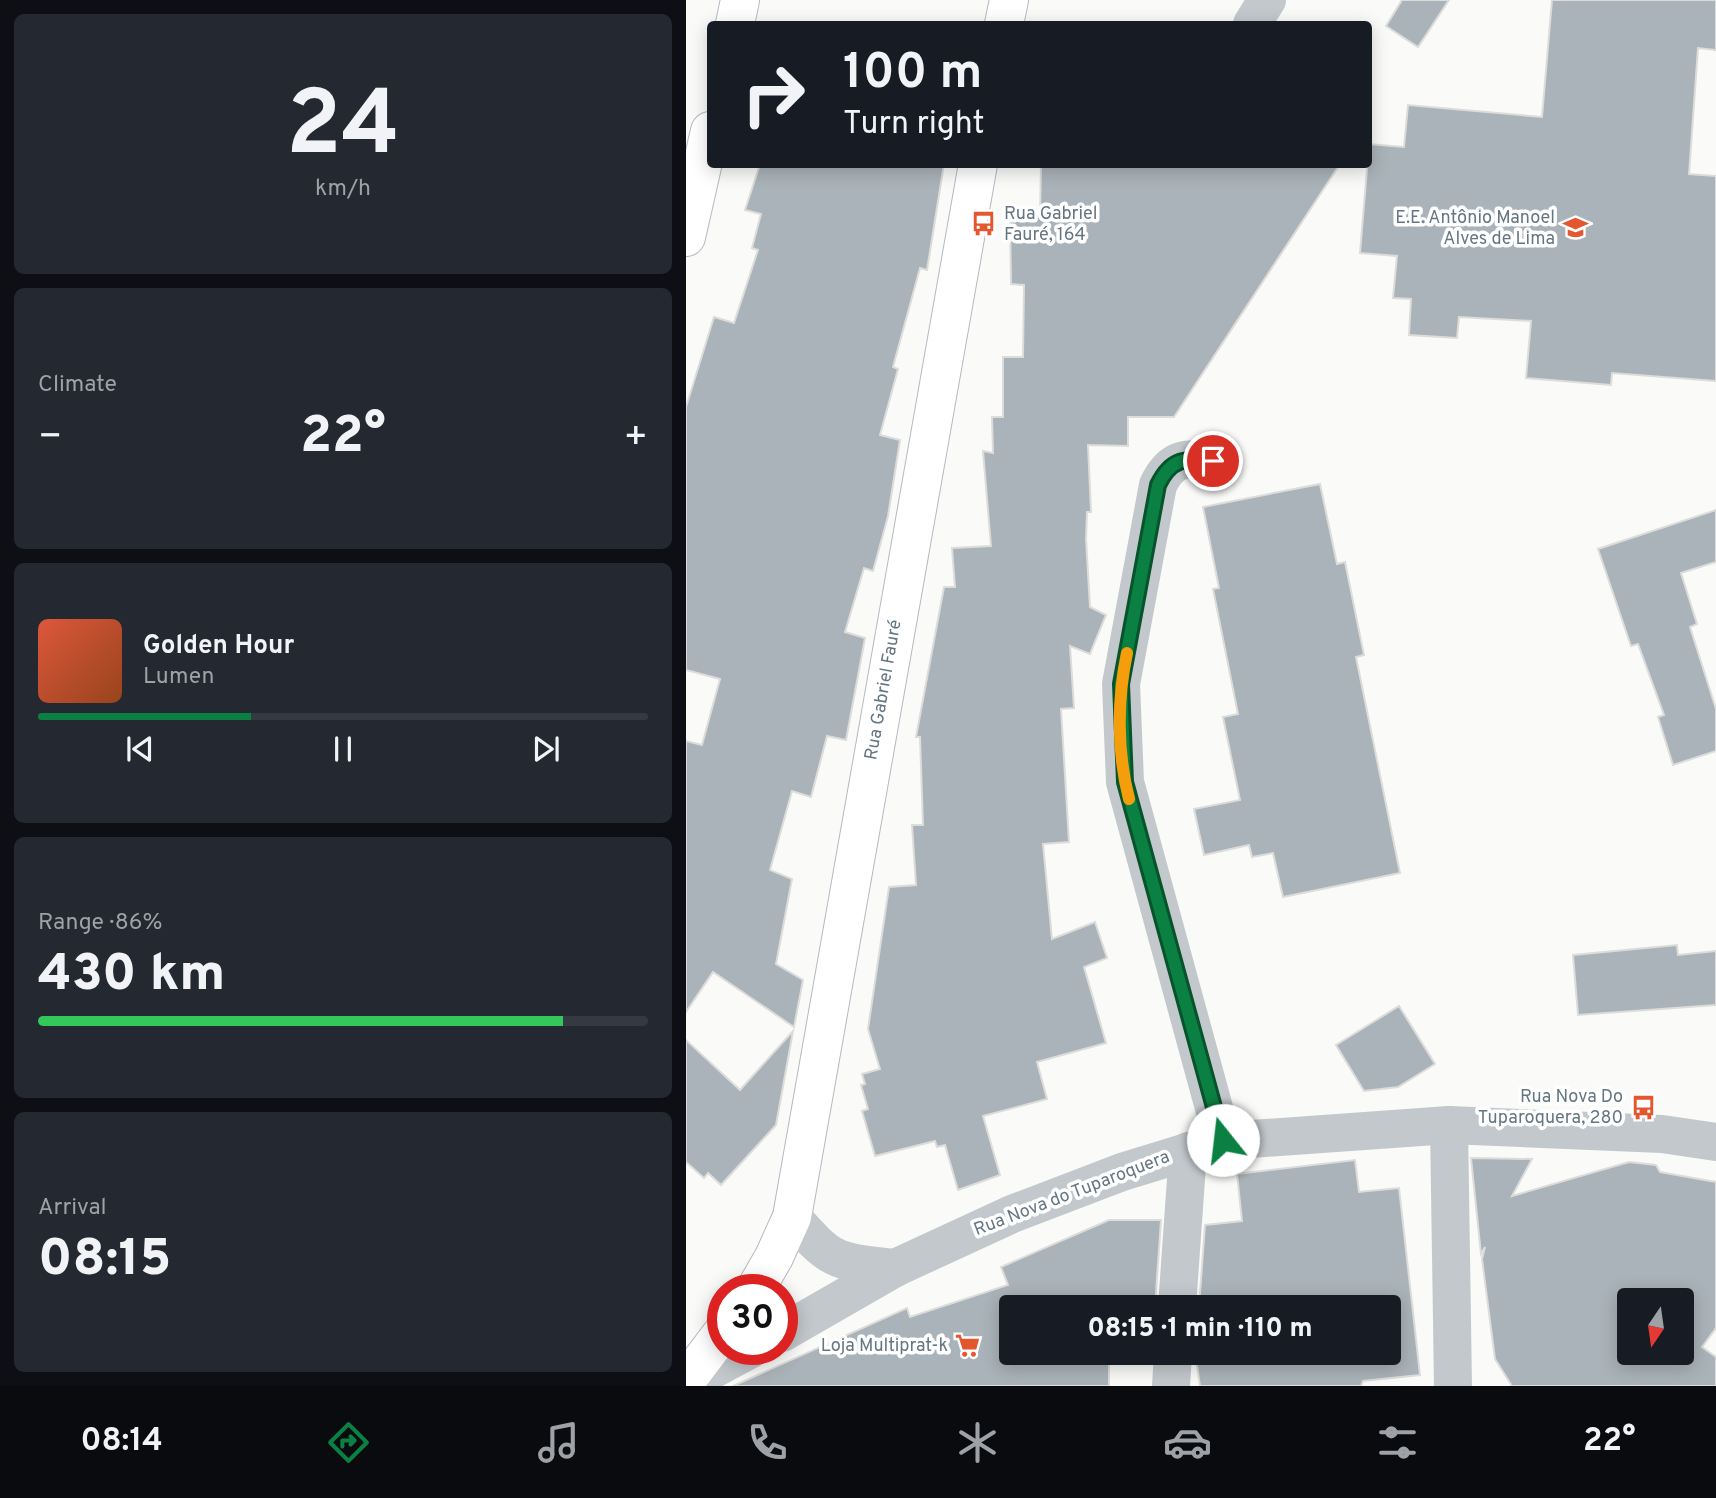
<!DOCTYPE html>
<html lang="en">
<head>
<meta charset="utf-8">
<style>
  body { margin:0; font-family:Overpass,sans-serif; background:#242831; color:#f1f3f6; height:100vh; display:flex; flex-direction:column; font-size:26px; white-space:nowrap }
  * { box-sizing:border-box; margin:0 }
  p { font-size:23px; color:#9ea1a6 }
  .icon { flex:none; width:38px; height:38px; fill:none; stroke:currentColor; stroke-width:2; stroke-linecap:round; stroke-linejoin:round }
  .map { position:relative; flex:1; overflow:hidden }
  .sheet { display:flex; flex-direction:column; gap:14px; padding:14px; background:#0d0f14; width:686px }
  .sheet>* { flex:none }
  .banner { position:absolute; left:21px; top:21px; width:665px; height:147px; border-radius:7px; box-shadow:0 4px 18px #0003; background:#171b24; color:#f1f3f6; overflow:hidden }
  .needle { width:46px; rotate:193deg }
  .fabs { position:absolute; left:931px; top:1288px; display:grid; gap:14px }
  .fabs a { display:grid; place-items:center; width:77px; height:77px; border-radius:7px; background:#171b24; box-shadow:0 4px 18px #0003; font-size:35px }
  .speed { position:absolute; left:21px; top:1274px; display:flex; gap:14px; font-size:35px; font-weight:700; text-align:center }
  .speed>* { display:grid; place-content:center; width:91px; height:91px; border-radius:50%; background:#171b24; box-shadow:0 4px 18px #0003; line-height:1 }
  .speed .limit { border:10px solid #d22; background:#fff; color:#111 }
  .pin { position:absolute; display:grid; place-items:center; width:60px; height:60px; color:#fff; margin:-30px; border:4px solid #fff; border-radius:50%; box-shadow:0 2px 7px #0007 }
  .me { position:absolute; width:77px; margin:-38px; rotate:344deg; stroke-linejoin:round; filter:drop-shadow(0 0 5px #0008) }
  .turn { display:flex; align-items:center; gap:24px; height:147px; padding:0 21px; font-size:32px }
  .turn .icon { width:91px; height:91px; stroke-width:2.5 }
  .turn b { display:block; font-size:49px; line-height:60px }
  .big { font-size:52px; font-weight:800; line-height:1.1 }
  .sheet .widget { flex:1; display:flex; flex-direction:column; justify-content:center; gap:10px; min-width:0; padding:0 24px; border-radius:10px; background:#242831 }
  .sheet .dial { align-items:center; gap:0 }
  .dial b { font-size:91px; line-height:1 }
  .song { display:flex; align-items:center; gap:21px }
  .cover { width:84px; height:84px; border-radius:10px; background:linear-gradient(135deg,hsl(10 70% 55%),hsl(20 70% 35%)) }
  .played { height:7px; border-radius:4px; background:linear-gradient(90deg,#0b8043 35%,#363941 35%) }
  .keys { display:flex; justify-content:space-around; direction:ltr }
  .heat { display:flex; justify-content:space-between; align-items:center; font-size:38px; direction:ltr }
  .charge { height:10px; border-radius:5px; background:linear-gradient(90deg,#34c759 86%,#363941 0) }
  .trip { position:absolute; left:313px; top:1295px; width:402px; height:70px; border-radius:7px; background:#171b24; box-shadow:0 4px 18px #0003; font-weight:800; line-height:70px; text-align:center }
  .menu { display:flex; height:112px; justify-content:space-around; align-items:center; background:#090b0e; color:#9ea1a6 }
  .menu .icon { width:49px; height:49px }
  .menu .current { color:#0b8043 }
  .menu b { font-size:32px; color:#f1f3f6 }
  main { display:flex; flex:1; min-height:0 }
  .map>svg:first-child { display:block }
  .building { fill:#aab3b9; stroke:#dcdcda; stroke-width:2; fill-rule:evenodd }
  .lines { fill:none; stroke-linecap:round; stroke-linejoin:round }
  .secondary-casing { stroke:#b3babf; stroke-width:40 }
  .minor { stroke:#c3c8cc; stroke-width:38 }
  .tertiary { stroke:#c3c8cc; stroke-width:38 }
  .secondary { stroke:#fff; stroke-width:38 }
  .route-casing { stroke:#07532c; stroke-width:18 }
  .route { stroke:#0b8043; stroke-width:12 }
  .slow { stroke:#f59e0b; stroke-width:12 }
  .labels { text-anchor:middle; dominant-baseline:central; stroke-width:7; stroke-linejoin:round; paint-order:stroke }
  .poi-label { font-size:18px; fill:#657683; stroke:#fff; text-anchor:end }
  .street-label { font-size:18px; fill:#657683; stroke:#fff }
</style>
</head>
<body>
<main>
<section class="sheet">
<div class="widget dial"><b>24</b><p>km/h</p></div>
<div class="widget"><p>Climate</p>
<div class="heat"><a>−</a><b class="big">22°</b><a>+</a></div>
</div>
<div class="widget">
<div class="song"><i class="cover"></i><div><b>Golden Hour</b><p>Lumen</p></div></div>
<div class="played"></div>
<div class="keys"><svg class="icon" aria-label="previous" viewBox="0 0 24 24"><path d="M18 5L8 12l10 7zM5 5v14"/></svg><svg class="icon" aria-label="pause" viewBox="0 0 24 24"><path d="M8 5v14M16 5v14"/></svg><svg class="icon" aria-label="next" viewBox="0 0 24 24"><path d="M6 5l10 7-10 7zM19 5v14"/></svg></div>
</div>
<div class="widget"><p>Range · 86%</p><b class="big">430 km</b><div class="charge"></div></div>
<div class="widget"><p>Arrival</p><b class="big">08:15</b></div>
</section>
<div class="map">
<svg width="1030" height="1386" viewBox="0 0 1030 1386">
  <rect width="100%" height="100%" fill="#fafaf8"/>
  <g class="building">
    <polygon points="716,0 763,0 732,47 700,26"/>
    <polygon points="866,0 1030,0 1030,50 1012,48 1003,174 1030,176 1030,381 926,373 925,385 840,378 845,321 773,317 771,338 723,335 725,299 707,298 711,256 674,253 683,144 718,147 722,105 856,117"/>
    <polygon points="74,164 258,164 241,270 234,268 207,367 212,369 194,435 214,440 202,516 187,571 178,568 159,632 179,638 160,740 141,736 125,797 106,791 84,870 106,879 90,964 117,980 108,1027 27,972 0,1012 0,741 16,745 34,679 0,670 0,407 28,317 48,323 72,250 66,248 75,214 59,210"/>
    <polygon points="355,164 654,164 488,417 442,417 442,446 402,445 405,512 401,512 400,539 404,607 420,615 404,654 384,646 388,708 375,709 383,842 357,844 366,939 409,922 421,958 398,967 420,1043 351,1062 361,1099 297,1116 314,1175 272,1190 259,1145 251,1147 249,1141 189,1156 176,1111 182,1109 175,1085 179,1084 176,1074 194,1069 182,1029 203,887 230,885 226,825 237,825 234,737 230,737 258,587 269,587 266,548 305,546 297,451 307,453 306,417 317,417 317,357 337,357 338,285 325,284 324,216 354,216"/>
    <polygon points="634,484 651,564 659,562 678,655 670,657 714,873 597,897 587,853 566,857 563,845 518,855 508,809 554,800 537,717 552,714 527,589 533,588 517,507"/>
    <polygon points="1030,510 1030,562 995,573 1011,624 1004,627 1030,709 1030,751 987,765 972,717 978,715 952,644 945,646 912,549"/>
    <polygon points="991,945 992,955 1030,951 1030,1005 892,1015 887,955"/>
    <polygon points="713,1006 749,1064 712,1087 678,1091 650,1045"/>
    <polygon points="107,1031 90,1125 35,1185 22,1173 18,1178 0,1162 0,1040 54,1090"/>
    <path d="M785 1158 846 1159 826 1196 943 1162 970 1165 974 1172 1030 1182V1328L1016 1347 1030 1357V1386H826L809 1359 796 1259 799 1247 795 1254ZM943 1300H996V1353H943Z"/>
    <polygon points="669,1160 673,1192 713,1188 734,1375 677,1381 675,1386 514,1386 509,1353 704,1353 704,1307 513,1307 519,1225 556,1221 551,1174"/>
    <polygon points="423,1220 475,1220 469,1307 326,1307 326,1353 423,1353 423,1386 47,1386 221,1308 224,1317 322,1285 315,1267"/>
  </g>
  <g class="lines">
    <defs>
      <g id="secondary">
        <polyline points="49,24 54,0"/>
        <polyline points="318,24 323,0"/>
        <polyline points="0,237 24,131"/>
        <polyline points="69,1290 88,1257 106,1217 292,164"/>
        <polyline points="0,1381 37,1332"/>
      </g>
    </defs>
    <use href="#secondary" class="secondary-casing"/>
    <g class="minor">
      <polyline points="566,24 581,0"/>
      <path d="M527 461C499 457 485 458 472 485L435 684 439 782 537 1141"/>
      <polyline points="763,1125 767,1386"/>
      <polyline points="491,1307 502,1151"/>
      <polyline points="485,1386 487,1353"/>
    </g>
    <g class="tertiary">
      <path d="M106 1217C147 1263 148 1261 209 1268"/>
      <polyline points="96,1333 209,1268 326,1214 436,1172 537,1141 763,1125 976,1134 1030,1142"/>
      <polyline points="0,1384 65,1349"/>
    </g>
    <use href="#secondary" class="secondary"/>
  </g>
  <g class="lines">
    <defs>
      <path id="route" d="M527 461C499 458 485 458 472 485L435 684 439 782 537 1140"/>
    </defs>
    <use href="#route" class="route-casing"/>
    <use href="#route" class="route"/>
    <path class="slow" d="M441 653C431 700 431 752 443 799"/>
  </g>
  <defs>
    <symbol id="bus-bare" viewBox="-9 -9 18 18"><path d="M-5-6H5V4H4V6H2V4H-2V6H-4V4H-5ZM-3.5-4V0h7V-4ZM-3.5 1.2v1.5H-2V1.2ZM2 1.2v1.5H3.5V1.2Z" fill="#e4572e" stroke="#fff" stroke-width="2.5" paint-order="stroke"/></symbol>
    <symbol id="school-bare" viewBox="-9 -9 18 18"><path d="M0-5L7-2L0 1L-7-2ZM-4 1L0 2.5L4 1V4Q0 6-4 4Z" fill="#e4572e" stroke="#fff" stroke-width="2.5" paint-order="stroke"/></symbol>
    <symbol id="supermarket-bare" viewBox="-9 -9 18 18"><path d="M-6-5.5h2.5l.6 2H6L4.5 2H-2.5L-4.4-4H-6ZM-1.5 3.2a1.3 1.3 0 1 0 .1 0ZM3 3.2a1.3 1.3 0 1 0 .1 0Z" fill="#e4572e" stroke="#fff" stroke-width="2.5" paint-order="stroke"/></symbol>
  </defs>
  <g fill-rule="evenodd">
    <use href="#bus-bare" x="280" y="206" width="35" height="35"/>
    <use href="#school-bare" x="872" y="210" width="35" height="35"/>
    <use href="#bus-bare" x="940" y="1090" width="35" height="35"/>
    <use href="#supermarket-bare" x="264" y="1328" width="35" height="35"/>
  </g>
  <g class="labels">
    <g class="poi-label">
      <text x="318" y="214" text-anchor="start">Rua Gabriel<tspan x="318" dy="21">Fauré, 164</tspan></text>
      <text x="869" y="218">E.E. Antônio Manoel<tspan x="869" dy="21">Alves de Lima</tspan></text>
      <text x="937" y="1097">Rua Nova Do<tspan x="937" dy="21">Tuparoquera, 280</tspan></text>
      <text x="262" y="1346">Loja Multiprat-k</text>
    </g>
    <g class="street-label">
      <text transform="translate(198 690) rotate(-80)">Rua Gabriel Fauré</text>
      <text transform="translate(386 1194) rotate(-21)">Rua Nova do Tuparoquera</text>
    </g>
  </g>
</svg>
<div class="fabs">
<a><svg class="needle" viewBox="-14 -14 28 28"><path d="M0-13l5 13h-10z" fill="#e53935"/><path d="M0 13l5-13h-10z" fill="#9ea1a6"/></svg></a>
</div>
<div class="speed"><div class="limit">30</div></div>
<div class="pin" style="left:527px;top:461px;background:#d93025"><svg class="icon" aria-label="arrive" viewBox="0 0 24 24"><path d="M6 21V4h12l-3 4 3 4H6"/></svg></div>
<svg class="me" style="left:537px;top:1140px" viewBox="-20 -20 40 40"><circle r="19" fill="#fff"/><path d="M0-13L10 11 0 6-10 11z" fill="#0b8043"/></svg>
<div class="trip">08:15 · 1 min · 110 m</div>
<div class="banner">
<div class="turn"><svg class="icon" aria-label="right" viewBox="0 0 24 24"><path d="M7 20v-9h11M14 6l5 5-5 5"/></svg><div><b>100 m</b>Turn right</div></div>
</div>
</div>
</main>
<nav class="menu">
<b>08:14</b>
<svg class="icon current" aria-label="directions" viewBox="0 0 24 24"><path d="M12 3l9 9-9 9-9-9zM9 14v-3h6M13 9l2 2-2 2"/></svg>
<svg class="icon" aria-label="music" viewBox="0 0 24 24"><path d="M9 18V5l10-2v13"/><circle cx="6" cy="18" r="3"/><circle cx="16" cy="16" r="3"/></svg>
<svg class="icon" aria-label="phone" viewBox="0 0 24 24"><path d="M5 4h4l2 5-3 2q2 4 5 5l2-3 5 2v4C11 20 4 13 5 4z"/></svg>
<svg class="icon" aria-label="climate" viewBox="0 0 24 24"><path d="M12 3v18M4 7l16 10M4 17L20 7"/></svg>
<svg class="icon" aria-label="car" viewBox="0 0 24 24"><path d="M5 17H2v-5l4-1 3-4h7l3 4 3 1v5h-3M9 17h6M6 11h13"/><circle cx="7" cy="17" r="2"/><circle cx="17" cy="17" r="2"/></svg>
<svg class="icon" aria-label="filters" viewBox="0 0 24 24"><path d="M4 7h16M4 17h16"/><circle cx="9" cy="7" r="2"/><circle cx="15" cy="17" r="2"/></svg>
<b>22°</b>
</nav>
</body>
</html>
